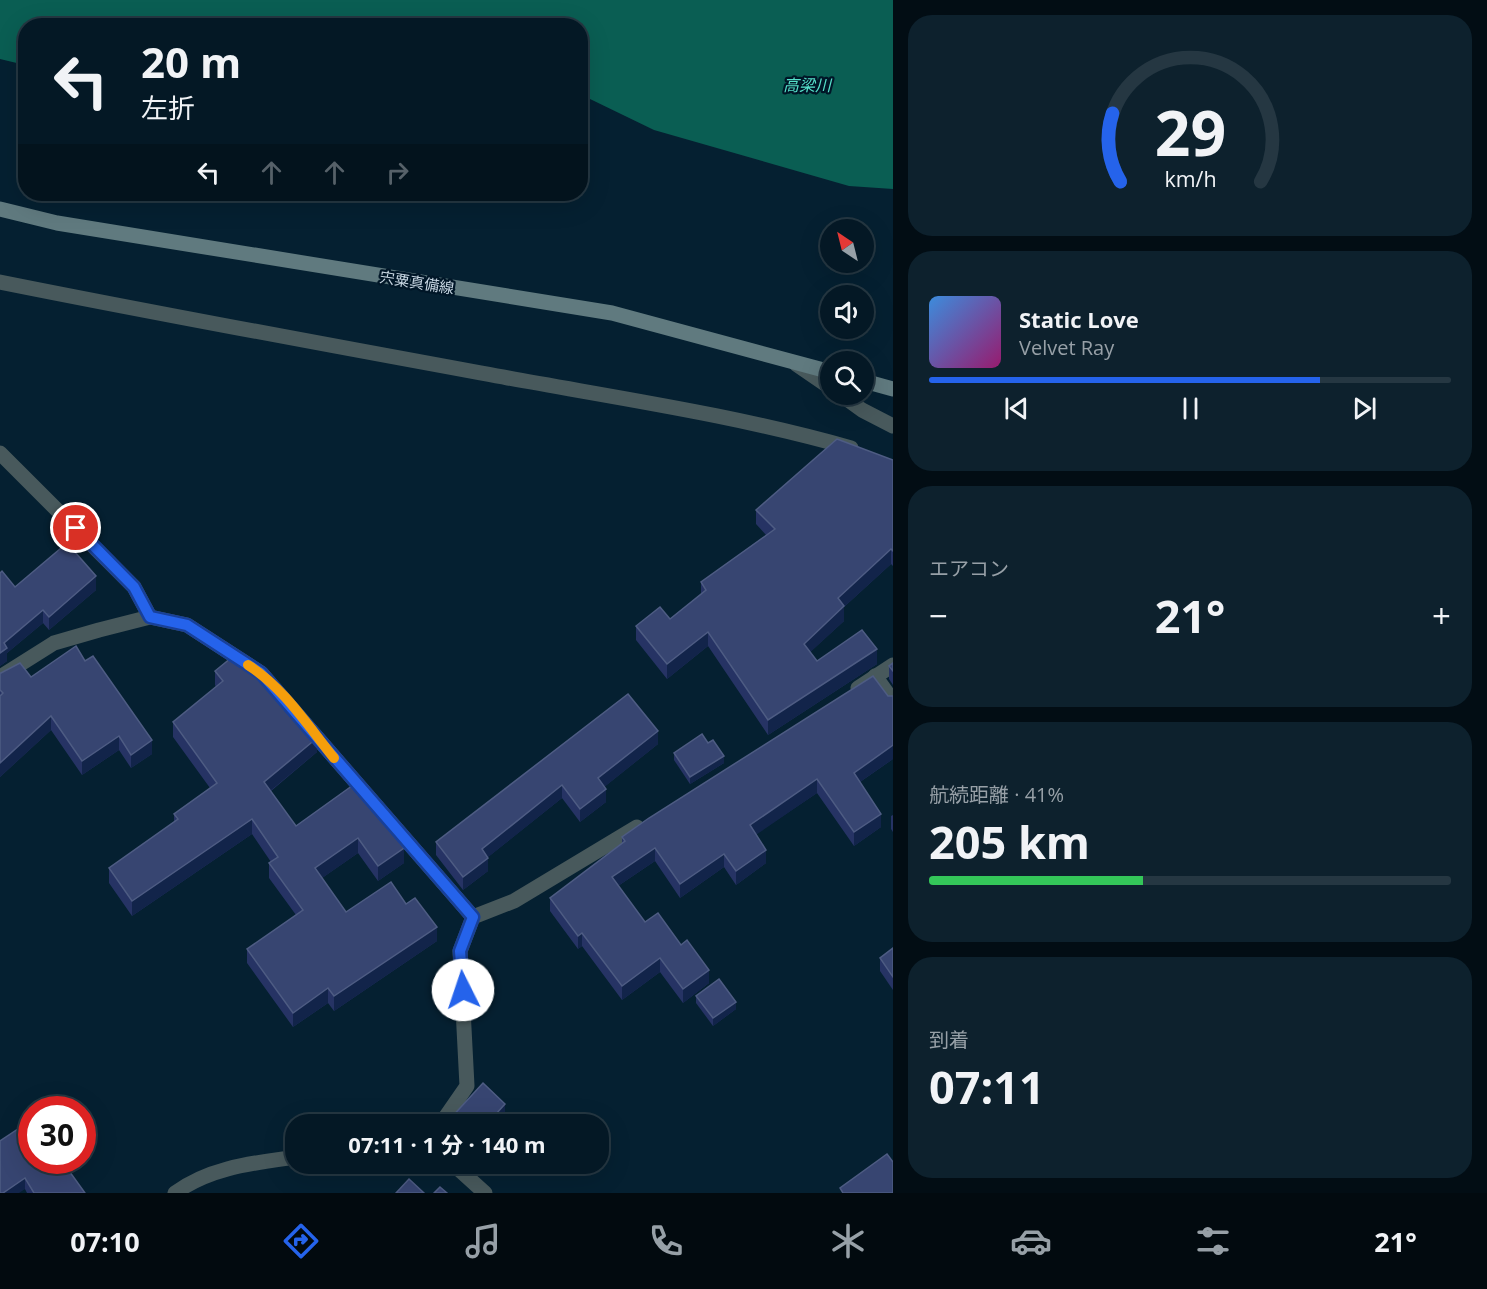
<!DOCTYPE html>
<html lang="ja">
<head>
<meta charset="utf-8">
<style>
  body { margin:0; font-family:"Open Sans","Noto Sans JP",sans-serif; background:#0d212d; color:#f1f3f6; height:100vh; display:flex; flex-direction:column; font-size:22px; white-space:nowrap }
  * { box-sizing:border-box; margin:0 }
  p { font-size:20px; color:#97a0a7 }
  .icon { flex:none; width:33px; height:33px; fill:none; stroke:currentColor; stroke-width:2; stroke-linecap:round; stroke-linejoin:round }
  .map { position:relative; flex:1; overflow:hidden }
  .details { display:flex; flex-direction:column; gap:15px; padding:15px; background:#020d14; width:594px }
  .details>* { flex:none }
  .hud { position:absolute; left:18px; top:18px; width:570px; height:183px; border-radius:24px; box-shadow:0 6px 24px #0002,0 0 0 2px #253742; background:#041825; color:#f1f3f6; overflow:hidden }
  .needle { width:39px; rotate:325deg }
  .fabs { position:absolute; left:820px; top:219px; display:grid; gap:12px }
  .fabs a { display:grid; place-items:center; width:54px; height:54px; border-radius:50%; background:#041825; box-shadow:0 6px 24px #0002,0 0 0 2px #253742; font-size:30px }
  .speed { position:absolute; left:18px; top:1096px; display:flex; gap:12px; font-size:30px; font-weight:700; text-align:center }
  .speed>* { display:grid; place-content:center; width:78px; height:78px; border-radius:50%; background:#041825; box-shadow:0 6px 24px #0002,0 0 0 2px #253742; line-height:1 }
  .speed .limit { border:9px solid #d22; background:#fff; color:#111 }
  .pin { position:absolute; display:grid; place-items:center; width:51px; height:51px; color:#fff; margin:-26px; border:3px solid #fff; border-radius:50%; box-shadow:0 2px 6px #0007 }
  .me { position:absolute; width:66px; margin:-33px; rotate:356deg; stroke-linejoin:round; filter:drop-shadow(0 0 4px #0008) }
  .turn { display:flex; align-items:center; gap:21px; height:126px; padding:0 24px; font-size:27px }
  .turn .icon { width:78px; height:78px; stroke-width:2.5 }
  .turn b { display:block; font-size:42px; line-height:51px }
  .lanes { display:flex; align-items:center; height:57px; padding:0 24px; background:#0003; justify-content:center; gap:30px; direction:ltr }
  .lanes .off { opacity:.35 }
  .big { font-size:45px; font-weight:700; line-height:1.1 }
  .details .card { flex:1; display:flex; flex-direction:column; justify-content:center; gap:9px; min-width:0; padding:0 21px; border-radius:24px; background:#0d212d }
  .details .dial { align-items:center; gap:0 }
  .dial svg { height:156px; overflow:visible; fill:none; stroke:#253742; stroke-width:7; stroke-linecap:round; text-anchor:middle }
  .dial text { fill:#f1f3f6; stroke:none }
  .song { display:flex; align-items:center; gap:18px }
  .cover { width:72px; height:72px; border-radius:9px; background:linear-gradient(135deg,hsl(210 70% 55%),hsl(320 70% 35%)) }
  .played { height:6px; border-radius:3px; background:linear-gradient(90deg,#2563eb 75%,#253742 75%) }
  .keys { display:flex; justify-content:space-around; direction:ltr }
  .heat { display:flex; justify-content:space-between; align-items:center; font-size:33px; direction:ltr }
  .charge { height:9px; border-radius:4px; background:linear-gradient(90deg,#34c759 41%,#253742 0) }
  .trip { position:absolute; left:285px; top:1114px; width:324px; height:60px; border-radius:24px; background:#041825; box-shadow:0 6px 24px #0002,0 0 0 2px #253742; font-weight:700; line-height:60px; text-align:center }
  .menu { display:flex; height:96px; justify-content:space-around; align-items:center; background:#020a0f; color:#97a0a7 }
  .menu .icon { width:42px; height:42px }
  .menu .current { color:#2563eb }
  .menu b { font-size:27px; color:#f1f3f6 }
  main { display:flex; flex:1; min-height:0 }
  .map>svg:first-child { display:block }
  .water { fill:#0a5e53 }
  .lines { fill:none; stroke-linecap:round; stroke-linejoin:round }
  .street { stroke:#48595c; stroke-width:15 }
  .secondary { stroke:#607a7f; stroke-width:15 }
  .wall { fill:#263364 }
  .shaded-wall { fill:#12244a }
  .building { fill:#374571; stroke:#4e5c83; stroke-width:1.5 }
  .route-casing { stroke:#184099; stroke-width:15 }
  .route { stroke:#2563eb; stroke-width:10 }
  .slow { stroke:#f59e0b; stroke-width:10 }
  .labels { text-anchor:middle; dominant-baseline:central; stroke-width:4.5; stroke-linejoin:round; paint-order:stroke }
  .street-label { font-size:15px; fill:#c7d6e2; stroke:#001627 }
  .water-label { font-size:16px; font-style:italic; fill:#55e0ca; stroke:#001627 }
</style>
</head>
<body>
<main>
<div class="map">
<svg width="893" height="1193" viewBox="0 0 893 1193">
  <rect width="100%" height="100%" fill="#052031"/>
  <polygon class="water" points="0,0 893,0 893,189 849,186 654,130 590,99 581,100 580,26 26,26 25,65 0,59"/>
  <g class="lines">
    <g class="street">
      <path d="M0 282C169 316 339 347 508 378 623 399 739 416 851 448"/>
      <polyline points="796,364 831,388"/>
      <polyline points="840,394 862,410 893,426"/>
      <polyline points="0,453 134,587 150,617"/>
      <polyline points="875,676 893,701"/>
      <polyline points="0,677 54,643 99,630 150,617 187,625 261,673 473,917 514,901 637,827"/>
      <polyline points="858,688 893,665"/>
      <polyline points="440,1125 467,1086 460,951 473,917"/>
      <polyline points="453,1164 485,1193"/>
      <path d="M175 1193C210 1167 254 1163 296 1157"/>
    </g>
    <g class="secondary">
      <polyline points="0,209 57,223 612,313 831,372"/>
      <polyline points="864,381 893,389"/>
    </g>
  </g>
  <g class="wall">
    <polygon points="893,460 893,566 891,564 844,607 844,621 810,652 817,661 877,664 768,735 708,646 667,679 636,640 636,626 670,619 701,594 701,582 766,535 756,524 756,510"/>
    <polygon points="15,587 96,590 49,630 43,623 7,653 7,661 0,666"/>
    <polygon points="85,661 152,754 131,768 119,750 82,775 51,730 0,777 0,673 31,677"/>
    <polygon points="893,663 893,685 889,679 889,666"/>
    <polygon points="215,671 317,752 271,791 296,826 356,783 404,863 378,881 358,853 322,878 346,912 406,904 437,941 334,1011 328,1003 293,1027 247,963 247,949 296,915 269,878 269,863 271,862 252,834 132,916 109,883 109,868 174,822 174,814 210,788 173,737 173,722 216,687 215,685"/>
    <polygon points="628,694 658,744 604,787 606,802 580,822 562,798 488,857 488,871 463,890 436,855 436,842"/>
    <polygon points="708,743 724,763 690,784 674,760 674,753"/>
    <polygon points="893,759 860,782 881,827 854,846 817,793 756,834 766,863 736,885 724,867 680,898 655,861 618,886 645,922 709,983 683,1003 660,972 622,1000 582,946 578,949 550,911 550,898 622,843 622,837 649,818"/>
    <polygon points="893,815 893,832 891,829 891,816"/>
    <polygon points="893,948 893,990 880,971 880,958"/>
    <polygon points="696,996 736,1009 713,1026 696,1003"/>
    <polygon points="50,1163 85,1193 27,1193 25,1189 0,1193"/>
  </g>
  <g class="shaded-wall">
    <polygon points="891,549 891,564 844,607 844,621 804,658 804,644 838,598"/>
    <polygon points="96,576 96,590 49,630 49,617"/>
    <polygon points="43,610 43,623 7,653 7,661 0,666 0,653 4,643"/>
    <polygon points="708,632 708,646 667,679 667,664"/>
    <polygon points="877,649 877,664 768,735 768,720"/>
    <polygon points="51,716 51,730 0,777 0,763"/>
    <polygon points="658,731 658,744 598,792 598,778"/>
    <polygon points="119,736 119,750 82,775 82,761"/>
    <polygon points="317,738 317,752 264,796 264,782"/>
    <polygon points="152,740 152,754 131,768 131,755"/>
    <polygon points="893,745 893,759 854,786 854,773"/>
    <polygon points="724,756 724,763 690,784 690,777"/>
    <polygon points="817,779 817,793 750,839 750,825"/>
    <polygon points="562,785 562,798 482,862 482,849"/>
    <polygon points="606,789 606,802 580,822 580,809"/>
    <polygon points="881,814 881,827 854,846 854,832"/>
    <polygon points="252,819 252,834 132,916 132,901"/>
    <polygon points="358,838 358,853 315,883 315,868"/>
    <polygon points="404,848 404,863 378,881 378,866"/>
    <polygon points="655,848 655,861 612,890 612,877"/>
    <polygon points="766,850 766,863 736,885 736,871"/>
    <polygon points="724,854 724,867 680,898 680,884"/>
    <polygon points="488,858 488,871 463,890 463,877"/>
    <polygon points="437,927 437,941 334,1011 334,996"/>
    <polygon points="582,933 582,946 578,949 578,936"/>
    <polygon points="660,958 660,972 622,1000 622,986"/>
    <polygon points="709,970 709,983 683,1003 683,989"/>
    <polygon points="328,988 328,1003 293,1027 293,1013"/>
    <polygon points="736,1002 736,1009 713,1026 713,1018"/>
    <polygon points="505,1104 505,1117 498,1125 486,1125"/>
    <polygon points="25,1178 25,1189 19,1193 3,1193"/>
  </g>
  <g class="building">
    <polygon points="837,439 893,460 893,551 891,549 838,598 844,606 804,644 817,661 862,630 877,649 768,720 708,632 667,664 636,626 660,607 670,619 706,590 701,582 775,529 756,510"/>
    <polygon points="67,543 96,576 49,617 43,610 4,643 7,648 0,653 0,573 2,571 15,587"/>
    <polygon points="76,646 85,661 93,656 152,740 131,755 119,736 82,761 51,716 0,763 0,696 3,693 0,690 0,673 1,673 20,663 31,677"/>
    <polygon points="236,654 245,659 285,710 289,706 317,738 264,782 296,826 356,783 404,848 378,866 358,838 315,868 346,912 391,882 406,904 415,898 437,927 334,996 328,988 293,1013 247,949 303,910 269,863 278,857 252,819 132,901 109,868 178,819 174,814 217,783 173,722 223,681 215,671"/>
    <polygon points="893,663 893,671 889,666"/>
    <polygon points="873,676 888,696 893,696 893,745 854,773 881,814 854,832 817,779 750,825 766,850 736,871 724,854 680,884 655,848 612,877 645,922 658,913 681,945 687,940 709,970 683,989 660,958 622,986 582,933 578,936 550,898 625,841 622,837 649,818"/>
    <polygon points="628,694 658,731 598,778 606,789 580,809 562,785 482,849 488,858 463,877 436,842"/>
    <polygon points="702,734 708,743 713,740 724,756 690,777 674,753"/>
    <polygon points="893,948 893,977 880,958"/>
    <polygon points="719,979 736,1002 713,1018 696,996"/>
    <polygon points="483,1083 505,1104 486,1125 454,1125 449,1120"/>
    <polygon points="24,1125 32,1136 32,1161 48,1161 50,1163 53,1161 62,1161 85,1193 34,1193 25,1178 3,1193 0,1193 0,1141"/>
    <polygon points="887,1154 893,1162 893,1193 843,1193 840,1188"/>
    <polygon points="409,1179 424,1193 396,1193"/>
    <polygon points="440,1187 447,1193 434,1193"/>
  </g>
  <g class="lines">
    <defs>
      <polyline id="route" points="76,528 134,587 150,617 187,625 261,673 473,917 460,951 463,990"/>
    </defs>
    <use href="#route" class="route-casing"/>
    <use href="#route" class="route"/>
    <path class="slow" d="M248 665C283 687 308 726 334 758"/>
  </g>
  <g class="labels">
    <g class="street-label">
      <text transform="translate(417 282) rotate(9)">宍粟真備線</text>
    </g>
    <g class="water-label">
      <text x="807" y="85">高梁川</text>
    </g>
  </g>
</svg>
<div class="fabs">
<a><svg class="needle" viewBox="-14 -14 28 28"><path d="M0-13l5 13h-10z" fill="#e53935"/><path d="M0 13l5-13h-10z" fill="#97a0a7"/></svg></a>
<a><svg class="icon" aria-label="sound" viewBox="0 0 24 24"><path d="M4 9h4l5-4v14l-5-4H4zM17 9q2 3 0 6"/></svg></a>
<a><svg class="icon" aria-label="search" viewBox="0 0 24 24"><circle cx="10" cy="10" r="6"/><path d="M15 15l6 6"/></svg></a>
</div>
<div class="speed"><div class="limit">30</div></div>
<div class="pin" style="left:76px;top:528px;background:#d93025"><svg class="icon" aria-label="arrive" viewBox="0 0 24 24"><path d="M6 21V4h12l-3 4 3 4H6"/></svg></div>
<svg class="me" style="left:463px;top:990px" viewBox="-20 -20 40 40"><circle r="19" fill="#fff"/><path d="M0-13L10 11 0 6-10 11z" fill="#2563eb"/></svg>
<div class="trip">07:11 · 1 分 · 140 m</div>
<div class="hud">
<div class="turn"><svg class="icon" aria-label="left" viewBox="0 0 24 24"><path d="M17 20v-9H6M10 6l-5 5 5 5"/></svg><div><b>20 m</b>左折</div></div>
<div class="lanes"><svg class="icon" aria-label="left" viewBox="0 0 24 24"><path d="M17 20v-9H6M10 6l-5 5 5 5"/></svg><svg class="icon off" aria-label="ahead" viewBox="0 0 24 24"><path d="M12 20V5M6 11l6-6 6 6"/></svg><svg class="icon off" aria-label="ahead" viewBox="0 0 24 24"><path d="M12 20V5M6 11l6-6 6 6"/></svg><svg class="icon off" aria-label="right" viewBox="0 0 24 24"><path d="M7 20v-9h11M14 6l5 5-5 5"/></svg></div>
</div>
</div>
<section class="details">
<div class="card dial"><svg viewBox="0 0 100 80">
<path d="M14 69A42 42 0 1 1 86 69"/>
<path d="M14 69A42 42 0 0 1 10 34" stroke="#2563eb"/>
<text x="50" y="56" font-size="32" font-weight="700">29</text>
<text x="50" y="72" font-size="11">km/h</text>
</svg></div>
<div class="card">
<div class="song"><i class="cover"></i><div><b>Static Love</b><p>Velvet Ray</p></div></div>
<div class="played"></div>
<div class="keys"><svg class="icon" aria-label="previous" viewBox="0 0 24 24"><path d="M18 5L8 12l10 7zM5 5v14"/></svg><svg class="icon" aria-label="pause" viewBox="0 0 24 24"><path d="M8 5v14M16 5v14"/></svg><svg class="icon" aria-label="next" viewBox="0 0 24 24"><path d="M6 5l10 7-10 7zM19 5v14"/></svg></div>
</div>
<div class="card"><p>エアコン</p>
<div class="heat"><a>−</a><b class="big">21°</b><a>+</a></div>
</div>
<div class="card"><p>航続距離 · 41%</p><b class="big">205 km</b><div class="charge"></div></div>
<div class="card"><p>到着</p><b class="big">07:11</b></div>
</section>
</main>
<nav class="menu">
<b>07:10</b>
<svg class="icon current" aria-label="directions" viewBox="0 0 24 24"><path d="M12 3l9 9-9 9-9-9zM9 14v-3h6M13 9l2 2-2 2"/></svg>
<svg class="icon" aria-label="music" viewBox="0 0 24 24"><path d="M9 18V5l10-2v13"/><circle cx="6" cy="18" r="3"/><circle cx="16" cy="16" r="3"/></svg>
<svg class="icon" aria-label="phone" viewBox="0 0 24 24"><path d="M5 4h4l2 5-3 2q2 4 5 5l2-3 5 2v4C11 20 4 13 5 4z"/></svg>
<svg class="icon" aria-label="climate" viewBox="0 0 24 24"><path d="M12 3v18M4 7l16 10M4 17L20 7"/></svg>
<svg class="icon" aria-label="car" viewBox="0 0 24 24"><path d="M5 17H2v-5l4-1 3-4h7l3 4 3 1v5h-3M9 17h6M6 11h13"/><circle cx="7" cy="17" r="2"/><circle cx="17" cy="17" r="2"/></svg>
<svg class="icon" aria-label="filters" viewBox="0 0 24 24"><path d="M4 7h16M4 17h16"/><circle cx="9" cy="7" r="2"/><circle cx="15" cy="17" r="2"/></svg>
<b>21°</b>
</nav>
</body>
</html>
